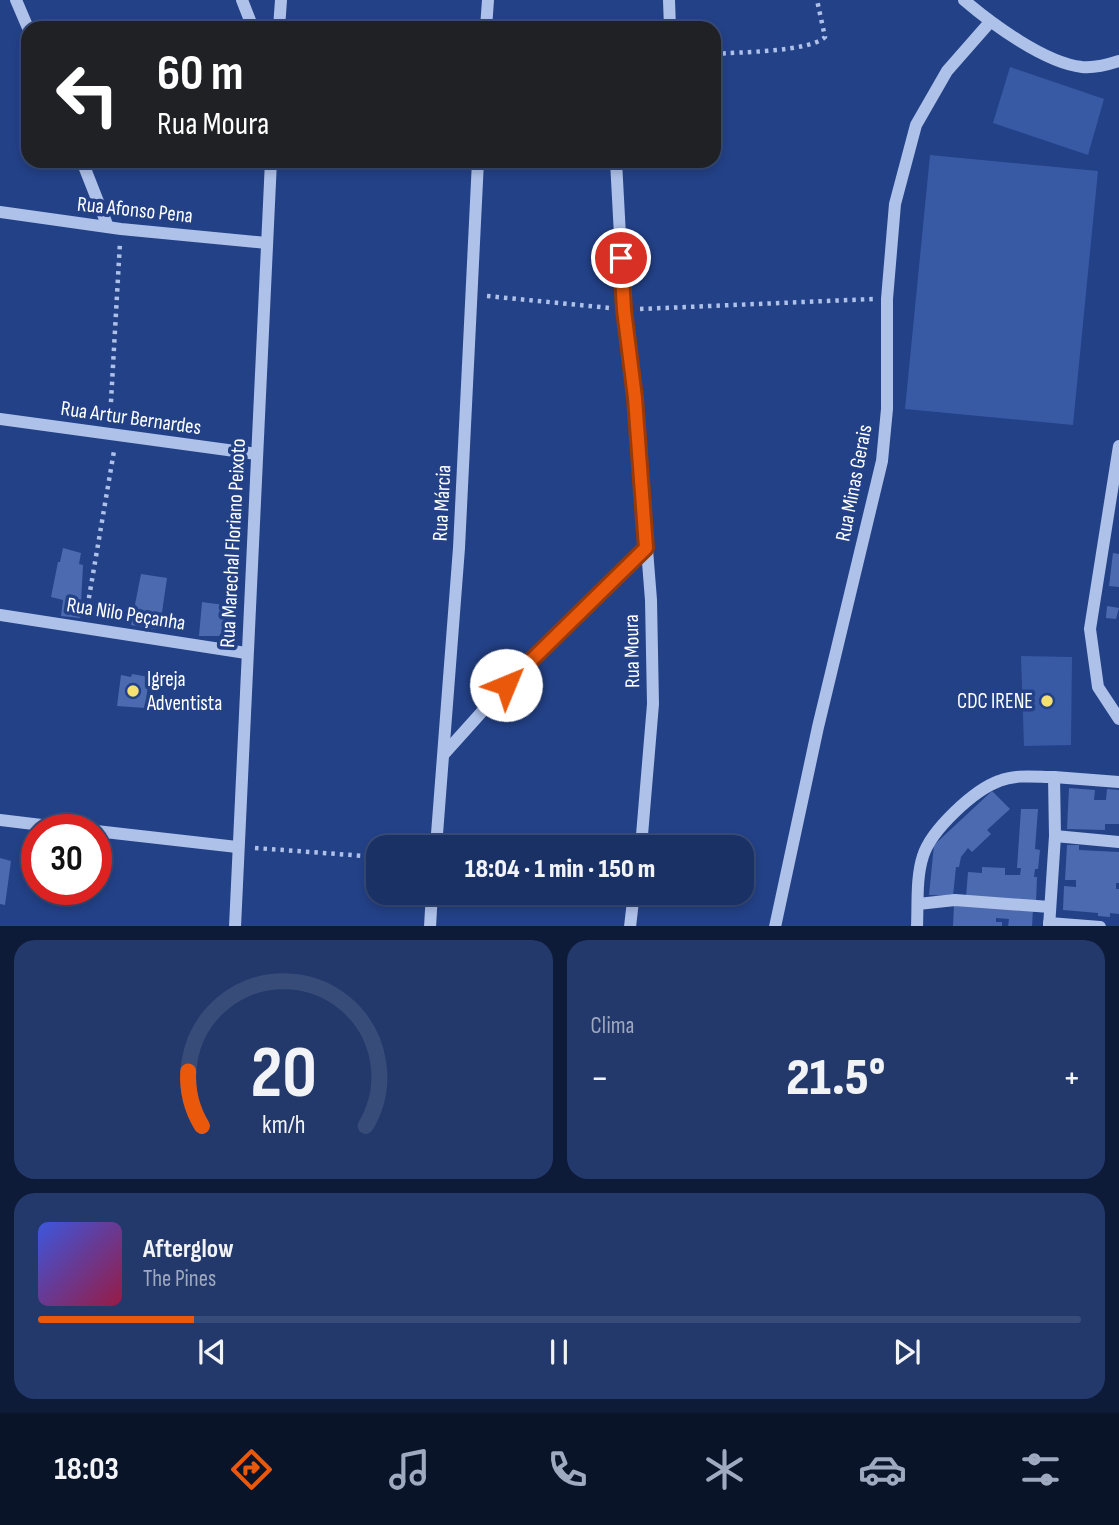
<!DOCTYPE html>
<html lang="pt">
<head>
<meta charset="utf-8">
<style>
  body { margin:0; font-family:"Sofia Sans Condensed",sans-serif; background:#23396b; color:#f1f3f6; height:100vh; display:flex; flex-direction:column; font-size:26px; white-space:nowrap }
  * { box-sizing:border-box; margin:0 }
  p { font-size:23px; color:#9fa9bf }
  .icon { flex:none; width:38px; height:38px; fill:none; stroke:currentColor; stroke-width:2; stroke-linecap:round; stroke-linejoin:round }
  .map { position:relative; height:926px; overflow:hidden }
  .sheet { display:flex; flex-direction:column; gap:14px; padding:14px; background:#0e1b38; flex:1 }
  .sheet>* { flex:none }
  .hud { position:absolute; left:21px; top:21px; width:700px; height:147px; border-radius:21px; box-shadow:0 4px 10px #0003,0 0 0 2px #384c79; background:#202124; color:#fff; overflow:hidden }
  .speed { position:absolute; left:21px; top:814px; display:flex; gap:14px; font-size:35px; font-weight:700; text-align:center }
  .speed>* { display:grid; place-content:center; width:91px; height:91px; border-radius:50%; background:#1a3165; box-shadow:0 4px 10px #0003,0 0 0 2px #384c79; line-height:1 }
  .speed .limit { border:10px solid #d22; background:#fff; color:#111 }
  .pin { position:absolute; display:grid; place-items:center; width:60px; height:60px; color:#fff; margin:-30px; border:4px solid #fff; border-radius:50%; box-shadow:0 2px 7px #0007 }
  .me { position:absolute; width:77px; margin:-38px; rotate:45deg; stroke-linejoin:round; filter:drop-shadow(0 0 5px #0008) }
  .turn { display:flex; align-items:center; gap:24px; height:147px; padding:0 21px; font-size:32px }
  .turn .icon { width:91px; height:91px; stroke-width:2.5 }
  .turn b { display:block; font-size:49px; line-height:60px }
  .big { font-size:52px; font-weight:800; line-height:1.1 }
  .sheet .widget { flex:1; display:flex; flex-direction:column; justify-content:center; gap:10px; min-width:0; padding:0 24px; border-radius:21px; background:#23396b }
  .sheet .dial { align-items:center; gap:0 }
  .dial svg { height:182px; overflow:visible; fill:none; stroke:#384c79; stroke-width:7; stroke-linecap:round; text-anchor:middle }
  .dial text { fill:#f1f3f6; stroke:none }
  .song { display:flex; align-items:center; gap:21px }
  .cover { width:84px; height:84px; border-radius:10px; background:linear-gradient(135deg,hsl(230 70% 55%),hsl(340 70% 35%)) }
  .played { height:7px; border-radius:4px; background:linear-gradient(90deg,#ea580c 15%,#384c79 15%) }
  .keys { display:flex; justify-content:space-around; direction:ltr }
  .heat { display:flex; justify-content:space-between; align-items:center; font-size:38px; direction:ltr }
  .sheet .tiles { flex:1; display:grid; gap:14px; grid-template-columns:1fr 1fr }
  .widget:last-child { grid-column:span 2 }
  .trip { position:absolute; left:366px; top:835px; width:388px; height:70px; border-radius:21px; background:#1a3165; box-shadow:0 4px 10px #0003,0 0 0 2px #384c79; font-weight:800; line-height:70px; text-align:center }
  .tab-bar { display:flex; height:112px; justify-content:space-around; align-items:center; background:#0a1428; color:#9fa9bf }
  .tab-bar .icon { width:49px; height:49px }
  .tab-bar .selected { color:#ea580c }
  .tab-bar b { font-size:32px; color:#f1f3f6 }
  .map>svg:first-child { display:block }
  .green { fill:#3859a4 }
  .building { fill:#4c6aaf }
  .lines { fill:none; stroke-linecap:round; stroke-linejoin:round }
  .path { stroke:#aec1e9; stroke-width:4.5; stroke-dasharray:3.5 5; stroke-linecap:butt }
  .minor { stroke:#aec1e9; stroke-width:12 }
  .route-casing { stroke:#983908; stroke-width:18 }
  .route { stroke:#ea580c; stroke-width:12 }
  .poi-dot { fill:#f4e171; stroke:#234187; stroke-width:2.5 }
  .labels { text-anchor:middle; dominant-baseline:central; stroke-width:7; stroke-linejoin:round; paint-order:stroke }
  .street-label { font-size:21px; fill:#fff; stroke:#234187 }
  .poi-label { font-size:21px; fill:#fff; stroke:#234187; text-anchor:start }
</style>
</head>
<body>
<div class="map">
<svg width="1119" height="927" viewBox="0 0 1119 927">
  <rect width="100%" height="100%" fill="#234187"/>
  <g class="green">
    <polygon points="1010,67 1104,99 1088,155 993,123"/>
    <polygon points="930,155 1098,171 1073,425 905,409"/>
    <polygon points="1021,656 1072,657 1071,745 1024,746"/>
  </g>
  <g class="building">
    <polygon points="63,548 81,553 79,564 83,565 81,603 85,604 80,618 61,616 63,600 51,597 58,562 60,562"/>
    <polygon points="1113,553 1119,554 1119,587 1109,586"/>
    <polygon points="141,574 167,578 161,619 155,629 131,625"/>
    <polygon points="202,602 224,605 226,626 219,636 199,636"/>
    <polygon points="1107,606 1119,608 1116,619 1106,618"/>
    <polygon points="132,674 149,677 145,708 117,706 121,675 131,677"/>
    <polygon points="1069,788 1095,790 1094,800 1106,800 1107,789 1119,790 1119,824 1105,824 1105,830 1067,829"/>
    <polygon points="992,791 1010,809 987,830 991,834 972,852 968,848 961,857 959,867 956,867 953,896 929,895 934,845"/>
    <polygon points="1021,809 1038,809 1035,849 1040,850 1038,869 1035,869 1034,877 1037,877 1036,903 966,897 968,872 982,873 982,867 1005,868 1005,875 1020,875 1021,868 1017,868"/>
    <polygon points="1067,845 1079,845 1079,850 1119,852 1119,883 1116,883 1116,889 1119,889 1119,914 1110,913 1110,917 1098,916 1098,913 1063,910 1064,886 1076,887 1076,880 1065,880"/>
    <polygon points="0,858 11,861 5,905 0,904"/>
    <polygon points="954,904 1033,909 1032,927 1008,927 1009,919 996,918 996,922 1002,922 1002,927 953,927"/>
  </g>
  <g class="lines">
    <g class="path">
      <path d="M714 54C737 52 810 52 825 37L817 0"/>
      <polyline points="487,296 610,308"/>
      <polyline points="640,309 873,299"/>
      <polyline points="110,419 120,242"/>
      <polyline points="86,615 114,451"/>
      <polyline points="255,848 378,857"/>
    </g>
    <g class="minor">
      <polyline points="16,0 28,28"/>
      <polyline points="242,0 253,28"/>
      <polyline points="669,0 670,28"/>
      <path d="M964 0C992 24 1045 63 1082 67 1094 68 1107 65 1119 61"/>
      <polyline points="279,28 281,0"/>
      <polyline points="486,28 488,0"/>
      <polyline points="82,161 108,227"/>
      <polyline points="616,161 624,310 635,398 651,600 653,704 641,847"/>
      <polyline points="0,212 121,229 267,243"/>
      <polyline points="0,419 257,454"/>
      <polyline points="1119,446 1090,629 1098,687 1119,719"/>
      <polyline points="0,615 246,653"/>
      <polyline points="444,754 506,685 646,548"/>
      <polyline points="1054,777 1119,782"/>
      <polyline points="0,820 83,830"/>
      <polyline points="96,831 237,847"/>
      <polyline points="1055,836 1119,842"/>
      <polyline points="436,847 459,548 478,161"/>
      <polyline points="918,904 955,900 1050,907"/>
      <polyline points="1049,923 1100,927"/>
      <polyline points="235,927 271,161"/>
      <polyline points="430,927 432,892"/>
      <polyline points="630,927 634,892"/>
      <polyline points="775,927 818,727 882,461 887,409 887,299 895,204 916,125 947,71 990,22"/>
      <path d="M917 927C918 904 916 877 923 856 931 830 974 790 999 781 1016 774 1036 777 1054 777L1055 836 1049 927"/>
    </g>
  </g>
  <g class="lines">
    <defs>
      <polyline id="route" points="506,685 646,548 635,398 624,310 621,258"/>
    </defs>
    <use href="#route" class="route-casing"/>
    <use href="#route" class="route"/>
  </g>
  <g class="poi-dot">
    <circle cx="133" cy="691" r="7"/>
    <circle cx="1047" cy="701" r="7"/>
  </g>
  <g class="labels">
    <g class="street-label">
      <text transform="translate(135 210) rotate(6)">Rua Afonso Pena</text>
      <text transform="translate(131 418) rotate(8)">Rua Artur Bernardes</text>
      <text transform="translate(854 483) rotate(-79)">Rua Minas Gerais</text>
      <text transform="translate(442 503) rotate(-87)">Rua Márcia</text>
      <text transform="translate(233 543) rotate(-87)">Rua Marechal Floriano Peixoto</text>
      <text transform="translate(126 614) rotate(9)">Rua Nilo Peçanha</text>
      <text transform="translate(632 651) rotate(-91)">Rua Moura</text>
    </g>
    <g class="poi-label">
      <text x="147" y="679">Igreja<tspan x="147" dy="24">Adventista</tspan></text>
      <text x="1033" y="701" text-anchor="end">CDC IRENE</text>
    </g>
  </g>
</svg>
<div class="speed"><div class="limit">30</div></div>
<div class="pin" style="left:621px;top:258px;background:#d93025"><svg class="icon" aria-label="arrive" viewBox="0 0 24 24"><path d="M6 21V4h12l-3 4 3 4H6"/></svg></div>
<svg class="me" style="left:506px;top:685px" viewBox="-20 -20 40 40"><circle r="19" fill="#fff"/><path d="M0-13L10 11 0 6-10 11z" fill="#ea580c"/></svg>
<div class="trip">18:04 · 1 min · 150 m</div>
<div class="hud">
<div class="turn"><svg class="icon" aria-label="left" viewBox="0 0 24 24"><path d="M17 20v-9H6M10 6l-5 5 5 5"/></svg><div><b>60 m</b>Rua Moura</div></div>
</div>
</div>
<section class="sheet">
<div class="tiles">
<div class="widget dial"><svg viewBox="0 0 100 80">
<path d="M14 69A42 42 0 1 1 86 69"/>
<path d="M14 69A42 42 0 0 1 8 45" stroke="#ea580c"/>
<text x="50" y="56" font-size="32" font-weight="700">20</text>
<text x="50" y="72" font-size="11">km/h</text>
</svg></div>
<div class="widget"><p>Clima</p>
<div class="heat"><a>−</a><b class="big">21.5°</b><a>+</a></div>
</div>
<div class="widget">
<div class="song"><i class="cover"></i><div><b>Afterglow</b><p>The Pines</p></div></div>
<div class="played"></div>
<div class="keys"><svg class="icon" aria-label="previous" viewBox="0 0 24 24"><path d="M18 5L8 12l10 7zM5 5v14"/></svg><svg class="icon" aria-label="pause" viewBox="0 0 24 24"><path d="M8 5v14M16 5v14"/></svg><svg class="icon" aria-label="next" viewBox="0 0 24 24"><path d="M6 5l10 7-10 7zM19 5v14"/></svg></div>
</div>
</div>
</section>
<nav class="tab-bar">
<b>18:03</b>
<svg class="icon selected" aria-label="directions" viewBox="0 0 24 24"><path d="M12 3l9 9-9 9-9-9zM9 14v-3h6M13 9l2 2-2 2"/></svg>
<svg class="icon" aria-label="music" viewBox="0 0 24 24"><path d="M9 18V5l10-2v13"/><circle cx="6" cy="18" r="3"/><circle cx="16" cy="16" r="3"/></svg>
<svg class="icon" aria-label="phone" viewBox="0 0 24 24"><path d="M5 4h4l2 5-3 2q2 4 5 5l2-3 5 2v4C11 20 4 13 5 4z"/></svg>
<svg class="icon" aria-label="climate" viewBox="0 0 24 24"><path d="M12 3v18M4 7l16 10M4 17L20 7"/></svg>
<svg class="icon" aria-label="car" viewBox="0 0 24 24"><path d="M5 17H2v-5l4-1 3-4h7l3 4 3 1v5h-3M9 17h6M6 11h13"/><circle cx="7" cy="17" r="2"/><circle cx="17" cy="17" r="2"/></svg>
<svg class="icon" aria-label="filters" viewBox="0 0 24 24"><path d="M4 7h16M4 17h16"/><circle cx="9" cy="7" r="2"/><circle cx="15" cy="17" r="2"/></svg>
</nav>
</body>
</html>
